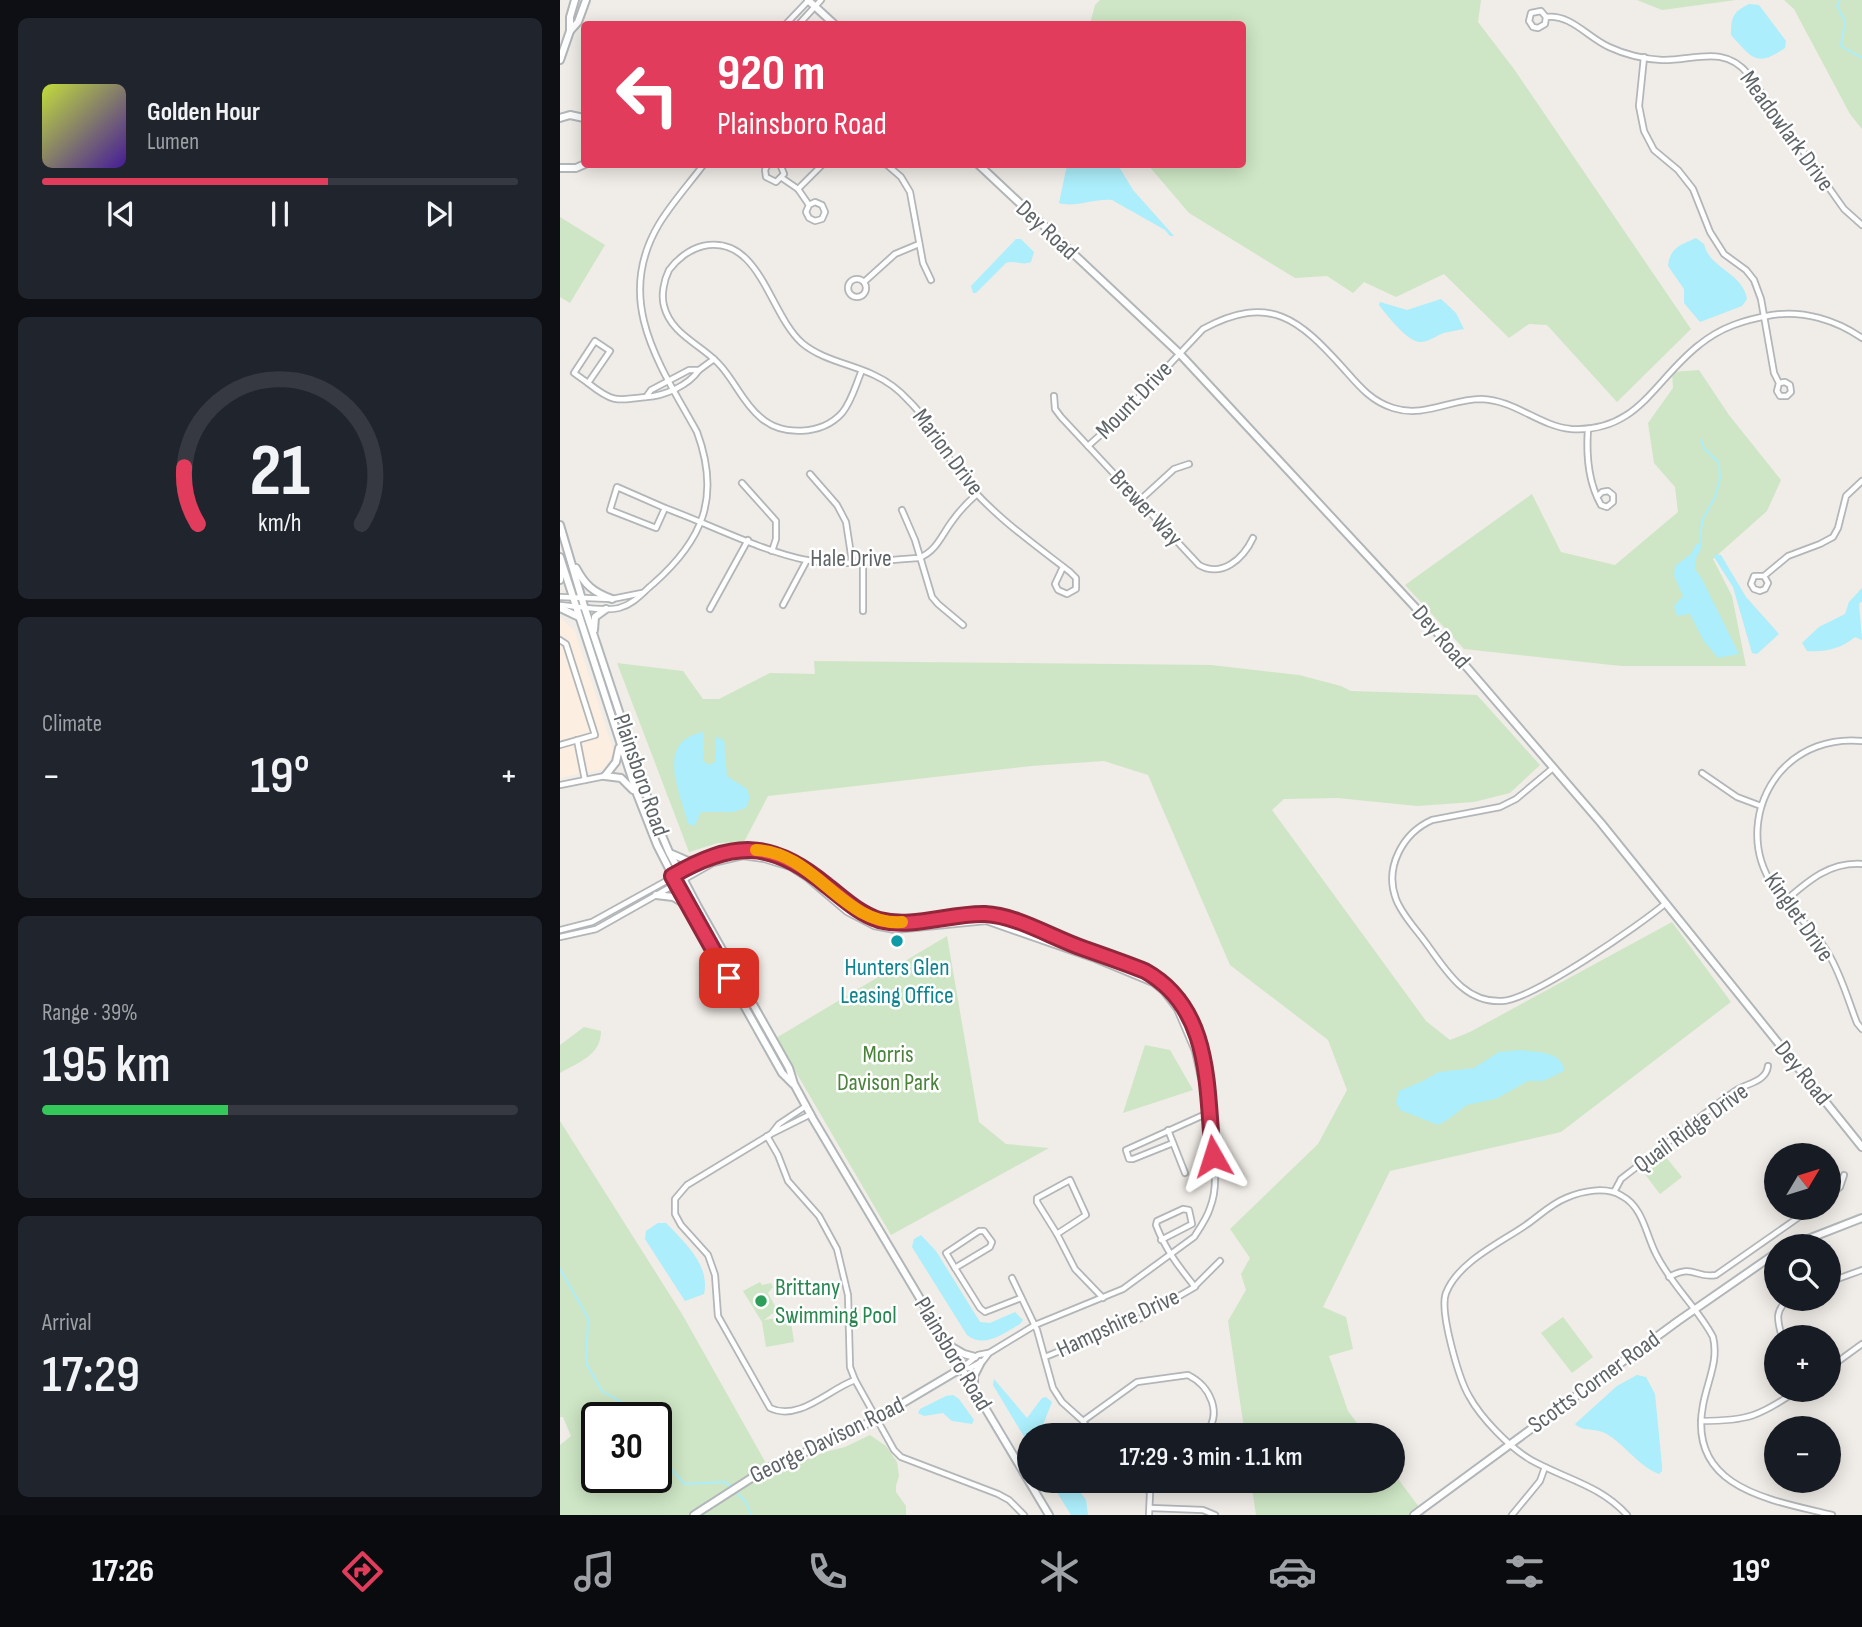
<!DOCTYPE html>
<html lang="en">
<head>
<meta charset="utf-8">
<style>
  body { margin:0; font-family:"Sofia Sans Condensed",sans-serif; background:#20242c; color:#f1f3f6; height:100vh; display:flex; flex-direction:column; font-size:26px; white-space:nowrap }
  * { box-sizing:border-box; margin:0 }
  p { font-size:23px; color:#9ea1a6 }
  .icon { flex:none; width:38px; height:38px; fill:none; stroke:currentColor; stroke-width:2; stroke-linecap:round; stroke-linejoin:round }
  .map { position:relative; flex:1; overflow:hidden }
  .panel { display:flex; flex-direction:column; gap:18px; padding:18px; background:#0d0f14; width:560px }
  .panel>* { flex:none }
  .guide { position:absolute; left:21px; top:21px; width:665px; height:147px; border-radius:7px; box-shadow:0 4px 18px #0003; background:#e13c5c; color:#fff; overflow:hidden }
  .needle { width:46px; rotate:52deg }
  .fabs { position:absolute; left:1204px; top:1143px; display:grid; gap:14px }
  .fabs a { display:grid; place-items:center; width:77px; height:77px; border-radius:50%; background:#171b24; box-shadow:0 4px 18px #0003; font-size:35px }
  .speed { position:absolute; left:21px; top:1402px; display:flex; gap:14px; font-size:35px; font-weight:700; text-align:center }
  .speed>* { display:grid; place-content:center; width:91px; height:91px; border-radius:50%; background:#171b24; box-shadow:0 4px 18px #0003; line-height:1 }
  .speed .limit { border:4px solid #111; border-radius:10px; background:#fff; color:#111 }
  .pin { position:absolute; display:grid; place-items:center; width:60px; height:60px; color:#fff; margin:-30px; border-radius:14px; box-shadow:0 4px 10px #0006 }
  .me { position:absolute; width:77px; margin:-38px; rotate:354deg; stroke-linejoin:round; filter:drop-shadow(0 0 5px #0008) }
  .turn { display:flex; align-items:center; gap:24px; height:147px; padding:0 21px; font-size:32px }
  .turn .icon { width:91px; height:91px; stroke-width:2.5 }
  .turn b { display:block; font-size:49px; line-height:60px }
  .big { font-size:52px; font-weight:600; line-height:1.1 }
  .panel .tile { flex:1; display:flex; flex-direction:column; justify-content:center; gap:10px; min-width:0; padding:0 24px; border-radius:10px; background:#20242c }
  .panel .dial { align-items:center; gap:0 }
  .dial svg { height:182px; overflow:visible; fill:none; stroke:#363941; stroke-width:7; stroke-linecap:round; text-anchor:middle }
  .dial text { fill:#f1f3f6; stroke:none }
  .song { display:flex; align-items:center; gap:21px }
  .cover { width:84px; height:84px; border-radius:10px; background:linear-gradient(135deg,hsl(70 70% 55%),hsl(260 70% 35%)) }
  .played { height:7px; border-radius:4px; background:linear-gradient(90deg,#e13c5c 60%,#363941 60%) }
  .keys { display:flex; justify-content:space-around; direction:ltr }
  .heat { display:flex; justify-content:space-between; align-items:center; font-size:38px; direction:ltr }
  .charge { height:10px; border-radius:5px; background:linear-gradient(90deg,#34c759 39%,#363941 0) }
  .trip { position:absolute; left:457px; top:1423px; width:388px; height:70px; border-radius:35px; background:#171b24; box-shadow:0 4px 18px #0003; font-weight:600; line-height:70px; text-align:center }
  .dock { display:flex; height:112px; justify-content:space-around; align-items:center; background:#090b0e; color:#9ea1a6 }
  .dock .icon { width:49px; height:49px }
  .dock .active { color:#e13c5c }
  .dock b { font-size:32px; color:#f1f3f6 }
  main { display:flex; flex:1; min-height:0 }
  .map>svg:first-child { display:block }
  .commercial { fill:#fceee0 }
  .green { fill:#cee6c5; fill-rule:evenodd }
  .water { fill:#aceefb }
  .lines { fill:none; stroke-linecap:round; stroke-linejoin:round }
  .stream { stroke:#aceefb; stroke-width:2 }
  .street-casing { stroke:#b2b6b9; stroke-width:8 }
  .secondary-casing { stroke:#b1b6b9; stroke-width:10 }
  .street { stroke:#fff; stroke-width:4.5 }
  .secondary { stroke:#fff; stroke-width:6 }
  .route-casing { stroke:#92273c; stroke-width:18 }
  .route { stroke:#e13c5c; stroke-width:12 }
  .slow { stroke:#f59e0b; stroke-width:12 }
  .culture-dot { fill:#0f9aa8; stroke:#fff; stroke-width:2.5 }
  .leisure-dot { fill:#2e9e5b; stroke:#fff; stroke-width:2.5 }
  .labels { text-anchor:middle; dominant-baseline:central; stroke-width:5; stroke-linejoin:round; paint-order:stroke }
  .street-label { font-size:24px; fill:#5e6467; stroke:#fff }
  .culture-label { font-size:24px; fill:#0d838f; stroke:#fff }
  .park-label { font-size:24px; fill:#4a823a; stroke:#fff }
  .leisure-label { font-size:24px; fill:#27864d; stroke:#fff; text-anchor:start }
</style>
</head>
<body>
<main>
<section class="panel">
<div class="tile">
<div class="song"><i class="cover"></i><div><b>Golden Hour</b><p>Lumen</p></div></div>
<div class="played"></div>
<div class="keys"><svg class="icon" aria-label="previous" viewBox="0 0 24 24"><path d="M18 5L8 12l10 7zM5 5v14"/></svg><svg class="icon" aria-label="pause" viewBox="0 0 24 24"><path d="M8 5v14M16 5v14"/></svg><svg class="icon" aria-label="next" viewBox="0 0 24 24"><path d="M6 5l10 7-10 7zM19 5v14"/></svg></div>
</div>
<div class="tile dial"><svg viewBox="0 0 100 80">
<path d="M14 69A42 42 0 1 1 86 69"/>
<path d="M14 69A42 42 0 0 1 8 44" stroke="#e13c5c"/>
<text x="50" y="56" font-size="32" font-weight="700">21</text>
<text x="50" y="72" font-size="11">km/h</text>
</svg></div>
<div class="tile"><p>Climate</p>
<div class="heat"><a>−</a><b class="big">19°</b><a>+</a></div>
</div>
<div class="tile"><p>Range · 39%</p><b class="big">195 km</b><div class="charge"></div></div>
<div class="tile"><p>Arrival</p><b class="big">17:29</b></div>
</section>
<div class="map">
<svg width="1302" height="1515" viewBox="0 0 1302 1515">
  <rect width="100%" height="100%" fill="#f0ece7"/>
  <polygon class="commercial" points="0,617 15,631 54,752 45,769 0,778"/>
  <g class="green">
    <polygon points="540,0 921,0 918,22 954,69 1131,329 1057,402 987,325 969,324 949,338 884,274 836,297 804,282 793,293 767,276 735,278 629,213 588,165 682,164 682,24 530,24 535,5"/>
    <polygon points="1077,0 1176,0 1102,10"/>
    <polygon points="1224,0 1302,0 1302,129 1290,114 1234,9"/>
    <polygon points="0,217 45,245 10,303 0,297"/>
    <polygon points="1139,370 1169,415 1221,480 1207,511 1153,559 1172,596 1186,666 1061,666 904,649 845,585 972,494 1001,552 1055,565 1118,512 1115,487 1094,463 1088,423 1113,388 1112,372"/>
    <polygon points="254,661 651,665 739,675 781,686 791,691 917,695 980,765 950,793 914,802 857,806 777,798 724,799 712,810 866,1021 890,1040 910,1032 1112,922 1171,1002 1001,1132 830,1171 763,1307 786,1317 793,1349 769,1356 788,1411 806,1435 685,1435 668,1321 686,1290 681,1274 690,1258 670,1229 758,1144 787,1090 768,1040 670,965 588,775 544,761 471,766 208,796 184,842 158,843 129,852 57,663 123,671 143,699 159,699 210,673 255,674"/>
    <polygon points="387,936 419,1122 446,1144 489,1148 331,1235 216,1038"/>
    <path d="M24 1027 41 1031C41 1055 19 1062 0 1073V1045Z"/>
    <polygon points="585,1045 610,1050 633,1090 563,1113"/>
    <path d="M0 1121 122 1314 212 1474 265 1452 285 1447 310 1435 326 1446 337 1462 339 1476 336 1486V1492L346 1506V1515H0V1445L11 1436 3 1417H0ZM37 1418H96V1477H37Z"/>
    <polygon points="1105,1156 1122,1177 1100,1194 1084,1173"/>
    <polygon points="200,1282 202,1285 211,1283 213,1287 208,1293 217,1310 204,1320 230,1316 234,1342 206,1347 202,1322 183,1291"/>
    <polygon points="1003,1317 1033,1357 1012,1373 981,1333"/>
    <polygon points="833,1472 865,1515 696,1515 691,1481 833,1480"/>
  </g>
  <g class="water">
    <path d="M1189 4 1199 5 1226 41 1225 48C1196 68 1192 58 1171 35 1171 17 1173 12 1189 4Z"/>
    <path d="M507 165H558L573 190 614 236H610L605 230 552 200C535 198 515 208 499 203Z"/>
    <path d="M1136 238 1144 244C1149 268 1183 273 1187 299L1182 306 1140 322 1124 303V289L1108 266C1110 247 1121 245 1136 238Z"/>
    <path d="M456 239H461L474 252 471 262C462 266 455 260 446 263L416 293H413L411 286Z"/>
    <path d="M881 299 896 313 904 329C898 330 894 331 888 332 879 333 870 342 861 342 848 343 826 314 819 305L820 302 847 310Z"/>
    <polygon points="1137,543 1142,546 1135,561 1135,569 1142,579 1179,654 1158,658 1143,640 1130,614 1117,616 1114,606 1123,596 1114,576 1115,566 1131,554"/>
    <polygon points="1156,554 1161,555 1186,597 1219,634 1197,654 1192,653 1173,587 1154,557"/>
    <path d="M1302 588V601L1299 604 1302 640 1295 637C1280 649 1266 652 1247 651L1242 643 1259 627 1285 614 1289 602Z"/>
    <path d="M144 732 143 761 150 765 155 762 156 737 164 740 167 776 187 789 190 798 186 808 173 812H141L135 826 128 824C120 791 94 741 144 732Z"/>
    <path d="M960 1050C975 1052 1004 1051 1004 1071L984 1081H968L936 1099 907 1105 886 1121 878 1125 840 1110 836 1102 839 1091 863 1081 879 1072 914 1068 939 1052Z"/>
    <path d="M98 1223H106L111 1228C128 1246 150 1267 144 1294L125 1301 85 1239 86 1231Z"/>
    <path d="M361 1235 376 1251 420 1322 430 1323 455 1312 463 1320 460 1324C444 1333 424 1349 407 1335L352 1247 354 1239Z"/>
    <path d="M1077 1375 1086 1377 1095 1394 1102 1466V1471L1099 1474C1078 1466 1065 1444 1045 1433 1035 1428 1022 1432 1015 1424L1057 1386Z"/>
    <polygon points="434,1379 467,1418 482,1398 486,1397 492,1402 479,1435 469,1435 469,1445 433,1385"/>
    <polygon points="393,1395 399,1399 414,1420 412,1424 392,1421 383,1413 364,1416 358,1413 360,1409 386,1396"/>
    <polygon points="490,1481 503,1481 521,1493 526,1500 528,1515 511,1515"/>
  </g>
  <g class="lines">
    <g class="stream">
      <polyline points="1280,0 1277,6 1285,21 1281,46 1302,58"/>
      <polyline points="1140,545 1142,521 1155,497 1160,478 1159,463 1144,448 1141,440"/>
      <polyline points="0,1269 28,1318 26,1363 42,1391 75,1410 79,1418"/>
      <polyline points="96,1449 105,1463 125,1484 166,1482 186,1502 191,1515"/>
    </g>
    <defs>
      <g id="street">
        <path d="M986 17 985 24 978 28 973 27 969 21 971 13 981 11 986 17C1011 14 1027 37 1049 47 1064 54 1084 59 1102 60 1133 61 1164 44 1188 74L1284 209 1302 225"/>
        <polyline points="226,24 248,1"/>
        <polyline points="239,24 261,0"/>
        <polyline points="1084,57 1079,106 1084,131 1094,150 1118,170 1133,189 1150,232 1164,254 1186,270 1194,280 1201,299 1214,373 1219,383 1217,391 1220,396 1227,396 1231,392 1230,385 1225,382 1219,383"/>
        <polyline points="208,164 205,170 206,177 216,182 224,174 220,164"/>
        <polyline points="326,164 341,177 350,192 363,263 371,280"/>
        <polyline points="222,178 238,189 249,205 246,212 249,218 255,221 262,219 265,212 262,205 255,202 249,205"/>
        <polyline points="238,189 263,164"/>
        <circle cx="297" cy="288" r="9"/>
        <polyline points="304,282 335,254 359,244"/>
        <polygon points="35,341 50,351 28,383 14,373"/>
        <path d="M129 370H139C128 386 104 396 86 397L91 390Z"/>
        <polyline points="139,370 154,359"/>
        <path d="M302 370C296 384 292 401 282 413 262 435 222 437 200 417 182 402 174 379 158 363 140 344 111 334 104 306 101 295 104 280 109 270 117 259 130 249 143 246 200 234 209 314 242 343 262 360 291 364 314 375 327 381 339 390 348 400 370 421 382 450 400 474 427 511 474 544 510 572L516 578V589L507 594 498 590 495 584 503 567"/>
        <path d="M28 383C52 402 55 401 86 397"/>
        <path d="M494 396 495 409 501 417 639 565C662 578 683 559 693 538"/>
        <path d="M1028 429C1026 456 1028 482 1041 505L1047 507 1053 502V495L1048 491 1042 492 1038 496"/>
        <path d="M528 446 557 420 643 329C710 293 739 319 784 369 799 386 811 401 833 408 864 418 891 399 921 399 955 400 979 426 1011 429 1078 433 1094 380 1139 345 1161 327 1184 320 1212 315 1243 310 1276 320 1302 338"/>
        <polyline points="250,474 277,505 286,522 292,561"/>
        <polyline points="182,483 216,521 216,539 212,551"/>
        <polygon points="57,487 105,508 96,528 50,510"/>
        <polyline points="579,501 614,469 629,464"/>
        <path d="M105 508C149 524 201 551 246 560 280 567 324 560 359 558 377 551 382 534 393 520 400 510 408 502 417 494"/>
        <polyline points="342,510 355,540 372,597 378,604 403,625"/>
        <polyline points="303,561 303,611"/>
        <polyline points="1204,576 1208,583 1205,589 1200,591 1194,589 1191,584 1194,576 1204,576 1228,556 1260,544 1273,537 1278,528 1286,496 1302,481"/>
        <polyline points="0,597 52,599 82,593"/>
        <path d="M0 605C17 606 44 612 59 608 74 604 82 593 93 584 143 540 161 497 137 432 100 365 53 301 99 224 111 204 129 184 144 164"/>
        <polyline points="223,605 247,560"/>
        <polyline points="150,609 188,540"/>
        <polyline points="0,640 6,644 35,735 0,745"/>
        <polyline points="17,740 25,780"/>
        <path d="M1302 741C1271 738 1241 748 1220 772 1193 805 1189 851 1214 887 1230 910 1253 928 1268 953 1281 974 1288 1000 1297 1023L1302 1029"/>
        <path d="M993 768 956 799 940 807 872 820C843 833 824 867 836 899 842 915 856 929 866 943 886 970 904 1003 942 1001 972 1000 1080 925 1106 903"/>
        <polyline points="1142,773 1177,797 1201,806"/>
        <polyline points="0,785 45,776"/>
        <path d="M1225 901C1248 881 1269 862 1302 864"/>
        <path d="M0 930 32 922 155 854C208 843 232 855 272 890 286 901 299 913 317 919 348 929 391 913 424 914 431 914 438 917 445 918L585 971C622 992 641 1032 647 1073 649 1087 647 1102 649 1117 651 1145 661 1181 650 1208 647 1218 640 1228 634 1237L563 1289 475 1325 429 1353 423 1361 410 1368H402"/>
        <polyline points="0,937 36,929 153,863 183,856 204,859 230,867 247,878 287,912 314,926 335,930 426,921 535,959 593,983 604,992 617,1009 635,1051 641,1078 647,1091"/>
        <path d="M251 1114 211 1134 127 1185 115 1199V1214L121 1225 148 1255 155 1275 158 1316 210 1408C239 1422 269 1389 295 1380"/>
        <polyline points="608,1130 625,1173"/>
        <polyline points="212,1133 219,1124 246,1106"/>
        <polyline points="207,1136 218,1155 228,1181 259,1216 277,1249 288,1295 290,1367 295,1380 334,1450 341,1457 438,1494 449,1500 464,1515"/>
        <polyline points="613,1143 573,1159 569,1159 566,1150 648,1113"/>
        <polygon points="510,1180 526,1215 497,1234 477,1202 477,1198"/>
        <path d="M1054 1192 1061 1179C1099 1150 1136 1119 1175 1091 1187 1083 1206 1082 1208 1066"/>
        <polyline points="1269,1196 1280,1187 1284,1175"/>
        <polygon points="419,1231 424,1231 432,1242 430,1247 395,1268 386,1253"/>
        <polyline points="497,1234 515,1269 543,1298"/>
        <path d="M601 1240 632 1224 629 1210 623 1209 597 1221 596 1225C605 1249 619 1267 635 1287"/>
        <polyline points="395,1268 420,1308 425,1312 461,1298"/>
        <path d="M1109 1277C1134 1263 1135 1279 1156 1275L1252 1208"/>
        <polyline points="452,1278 477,1330 493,1388 502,1402 523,1421 532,1435"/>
        <polyline points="1269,1282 1302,1270"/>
        <path d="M1222 1337C1217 1320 1214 1309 1231 1298"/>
        <polyline points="485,1357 581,1318 633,1288 660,1261"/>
        <polyline points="402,1368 418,1355 428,1353"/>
        <polyline points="1269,1368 1302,1344"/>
        <path d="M523 1421 577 1382 628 1375C650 1386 664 1414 644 1435"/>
        <path d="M1141 1421C1188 1421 1200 1416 1238 1390"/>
        <polyline points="582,1480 590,1493 589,1515"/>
        <polyline points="591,1508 643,1510 655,1515"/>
        <polyline points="952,1515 980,1481 985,1467"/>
        <path d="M1067 1515C1040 1485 1005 1479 971 1460 949 1447 921 1418 909 1396 899 1379 879 1311 886 1293 898 1262 940 1243 966 1225 979 1216 991 1204 1006 1198 1022 1191 1046 1186 1062 1196 1083 1207 1086 1235 1096 1254 1111 1285 1138 1308 1153 1337 1159 1361 1147 1382 1143 1405 1127 1489 1212 1500 1272 1515"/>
      </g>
      <g id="secondary">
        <polyline points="248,0 274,24"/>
        <polyline points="10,31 18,22 26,0"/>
        <polyline points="0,60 10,31 10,17 15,0"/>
        <polyline points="0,118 10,115 24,118"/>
        <polyline points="418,164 619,353 855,607 1041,823 1302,1147"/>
        <polyline points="0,168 16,168 25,164"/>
        <polyline points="0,525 24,606 94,817 109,852 138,907 229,1068 234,1084 253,1119 489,1515"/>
        <polyline points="0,557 77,794 97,845 128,906 222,1073 233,1084"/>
        <path d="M16 568C25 585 33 592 52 599"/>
        <polyline points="0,580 2,568"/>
        <polyline points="0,608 19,617"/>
        <polyline points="34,630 35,617 46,609"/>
        <polyline points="45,776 56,762 59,748"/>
        <polyline points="45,776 61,778 73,790"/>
        <polyline points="112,854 128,861 143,860"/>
        <polyline points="96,895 113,897 127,905"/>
        <polyline points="1230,1246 1302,1218"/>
        <polyline points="392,1347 404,1354 415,1357"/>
        <polyline points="414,1388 414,1376 421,1362"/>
        <polyline points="134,1515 207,1468 272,1441 316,1419 402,1368"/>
        <polyline points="854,1515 1118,1321 1216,1253"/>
      </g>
    </defs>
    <use href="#street" class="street-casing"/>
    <use href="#secondary" class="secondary-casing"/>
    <use href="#street" class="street"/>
    <use href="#secondary" class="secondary"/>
  </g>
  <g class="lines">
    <defs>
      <path id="route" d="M169 978 112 876C172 841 211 839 266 885 283 898 298 913 319 920 353 929 390 913 425 914 459 916 492 938 525 949 545 956 565 963 585 971 653 1009 646 1089 653 1156"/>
    </defs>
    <use href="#route" class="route-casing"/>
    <use href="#route" class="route"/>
    <path class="slow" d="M196 850C255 852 283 926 342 922"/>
  </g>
  <circle class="culture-dot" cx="337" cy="941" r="7"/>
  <circle class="leisure-dot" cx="201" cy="1301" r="7"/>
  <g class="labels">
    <g class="street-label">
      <text transform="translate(1227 131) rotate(54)">Meadowlark Drive</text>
      <text transform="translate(487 230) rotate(43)">Dey Road</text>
      <text transform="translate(574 400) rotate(-46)">Mount Drive</text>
      <text transform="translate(388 452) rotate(53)">Marion Drive</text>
      <text transform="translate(586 508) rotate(47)">Brewer Way</text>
      <text x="291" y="558">Hale Drive</text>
      <text transform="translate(881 637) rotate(49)">Dey Road</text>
      <text transform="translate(81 775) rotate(71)">Plainsboro Road</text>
      <text transform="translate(1239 917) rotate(55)">Kinglet Drive</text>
      <text transform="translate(1243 1073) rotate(51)">Dey Road</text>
      <text transform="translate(1131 1128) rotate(-36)">Quail Ridge Drive</text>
      <text transform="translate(558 1323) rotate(-25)">Hampshire Drive</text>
      <text transform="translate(393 1354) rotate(59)">Plainsboro Road</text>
      <text transform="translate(1034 1382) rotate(-36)">Scotts Corner Road</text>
      <text transform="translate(267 1440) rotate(-26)">George Davison Road</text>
    </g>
    <g class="culture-label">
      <text x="337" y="967">Hunters Glen<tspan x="337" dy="28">Leasing Office</tspan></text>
    </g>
    <g class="park-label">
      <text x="328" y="1054">Morris<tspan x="328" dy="28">Davison Park</tspan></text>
    </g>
    <g class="leisure-label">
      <text x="215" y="1287">Brittany<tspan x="215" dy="28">Swimming Pool</tspan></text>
    </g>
  </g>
</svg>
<div class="fabs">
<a><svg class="needle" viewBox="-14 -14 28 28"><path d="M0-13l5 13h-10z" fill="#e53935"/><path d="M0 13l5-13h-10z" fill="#9ea1a6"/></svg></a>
<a><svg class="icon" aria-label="search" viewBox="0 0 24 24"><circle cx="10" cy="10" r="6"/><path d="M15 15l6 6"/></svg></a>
<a>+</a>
<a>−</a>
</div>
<div class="speed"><div class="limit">30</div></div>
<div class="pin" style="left:169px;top:978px;background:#d93025"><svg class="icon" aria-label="arrive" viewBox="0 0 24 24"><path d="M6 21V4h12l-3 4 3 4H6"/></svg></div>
<svg class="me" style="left:653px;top:1156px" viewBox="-20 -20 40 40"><path d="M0-17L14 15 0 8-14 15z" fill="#e13c5c" stroke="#fff" stroke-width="4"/></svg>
<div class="trip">17:29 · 3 min · 1.1 km</div>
<div class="guide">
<div class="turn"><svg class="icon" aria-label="left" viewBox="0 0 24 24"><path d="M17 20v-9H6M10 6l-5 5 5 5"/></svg><div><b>920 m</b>Plainsboro Road</div></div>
</div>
</div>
</main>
<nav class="dock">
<b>17:26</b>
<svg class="icon active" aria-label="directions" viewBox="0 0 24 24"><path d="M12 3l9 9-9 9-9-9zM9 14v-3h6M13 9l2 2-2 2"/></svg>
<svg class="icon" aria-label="music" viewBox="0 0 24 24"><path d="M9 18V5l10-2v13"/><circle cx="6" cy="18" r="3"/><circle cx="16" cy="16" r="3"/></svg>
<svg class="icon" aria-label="phone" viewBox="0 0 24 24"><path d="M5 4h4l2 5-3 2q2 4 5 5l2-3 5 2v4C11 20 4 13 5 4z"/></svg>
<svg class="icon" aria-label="climate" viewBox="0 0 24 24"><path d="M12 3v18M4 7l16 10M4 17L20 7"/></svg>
<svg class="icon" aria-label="car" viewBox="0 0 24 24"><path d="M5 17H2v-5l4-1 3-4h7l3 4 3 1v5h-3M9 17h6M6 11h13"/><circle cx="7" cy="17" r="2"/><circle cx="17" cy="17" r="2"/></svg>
<svg class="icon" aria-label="filters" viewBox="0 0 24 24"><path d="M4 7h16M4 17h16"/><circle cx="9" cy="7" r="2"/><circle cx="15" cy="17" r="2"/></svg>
<b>19°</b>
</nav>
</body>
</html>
